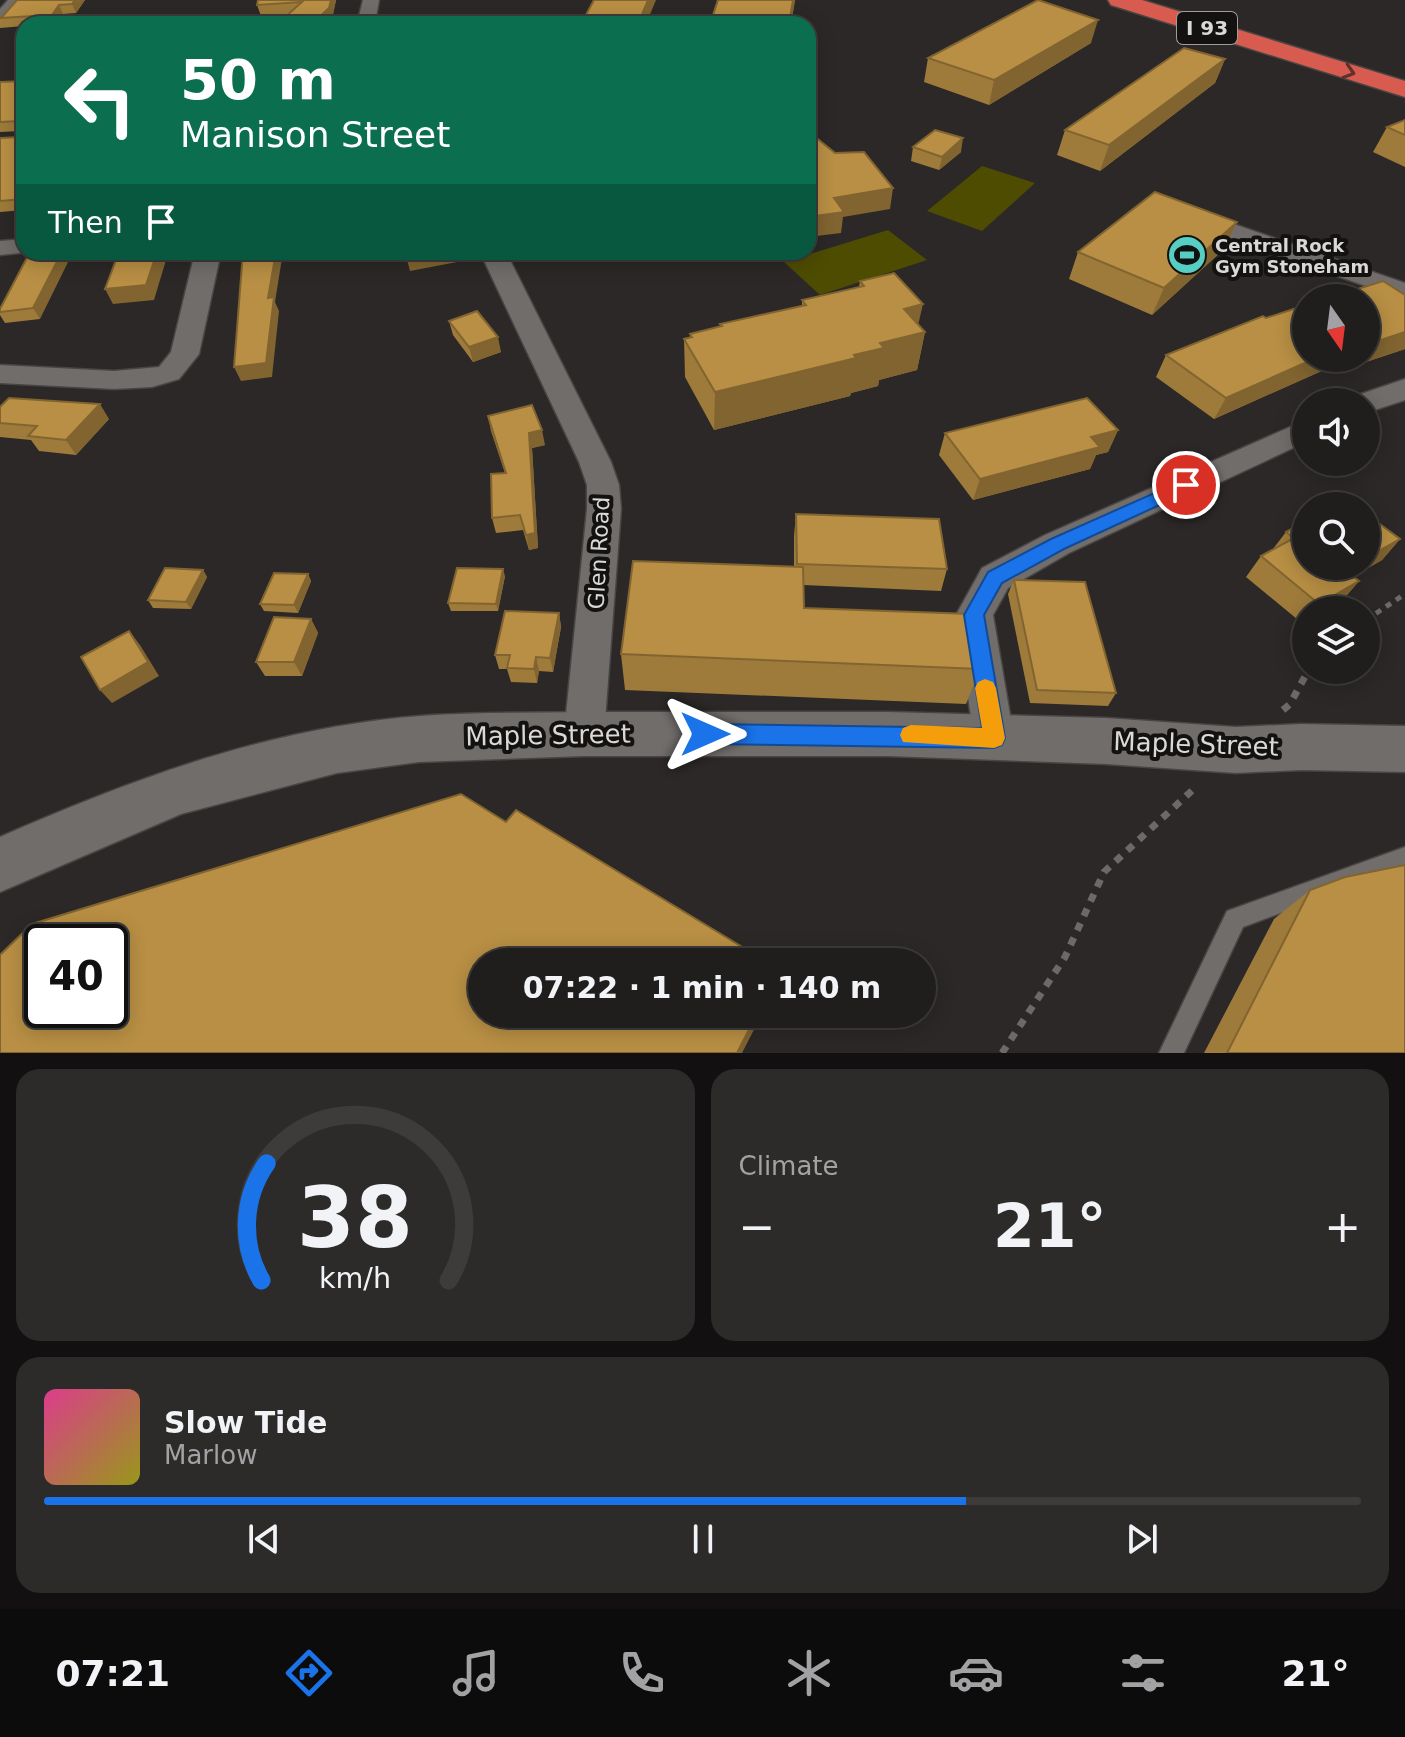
<!DOCTYPE html>
<html lang="en">
<head>
<meta charset="utf-8">
<style>
  body { margin:0; font-family:"DejaVu Sans",sans-serif; background:#2d2b2a; color:#f1f3f6; height:100vh; display:flex; flex-direction:column; font-size:30px; white-space:nowrap }
  * { box-sizing:border-box; margin:0 }
  p { font-size:26px; color:#a2a2a4 }
  .icon { flex:none; width:44px; height:44px; fill:none; stroke:currentColor; stroke-width:2; stroke-linecap:round; stroke-linejoin:round }
  .map { position:relative; height:1053px; overflow:hidden }
  .sheet { display:flex; flex-direction:column; gap:16px; padding:16px; background:#121010; flex:1 }
  .sheet>* { flex:none }
  .banner { position:absolute; left:16px; top:16px; width:800px; height:244px; border-radius:24px; box-shadow:0 4px 20px #0003,0 0 0 2px #3d3c3b; background:#0b6e4f; color:#fff; overflow:hidden }
  .needle { width:52px; rotate:166deg }
  .tools { position:absolute; left:1292px; top:284px; display:grid; gap:16px }
  .tools a { display:grid; place-items:center; width:88px; height:88px; border-radius:50%; background:#201e1d; box-shadow:0 4px 20px #0003,0 0 0 2px #3d3c3b; font-size:40px }
  .speed { position:absolute; left:24px; top:924px; display:flex; gap:16px; font-size:40px; font-weight:700; text-align:center }
  .speed>* { display:grid; place-content:center; width:104px; height:104px; border-radius:50%; background:#201e1d; box-shadow:0 4px 20px #0003,0 0 0 2px #3d3c3b; line-height:1 }
  .speed .limit { border:4px solid #111; border-radius:12px; background:#fff; color:#111 }
  .pin { position:absolute; display:grid; place-items:center; width:68px; height:68px; color:#fff; margin:-34px; border:4px solid #fff; border-radius:50%; box-shadow:0 2px 8px #0007 }
  .me { position:absolute; width:88px; margin:-44px; rotate:90deg; stroke-linejoin:round; filter:drop-shadow(0 0 6px #0008) }
  .turn { display:flex; align-items:center; gap:28px; height:168px; padding:0 32px; font-size:36px }
  .turn .icon { width:104px; height:104px; stroke-width:2.5 }
  .turn b { display:block; font-size:56px; line-height:68px }
  .then { display:flex; align-items:center; height:76px; padding:0 32px; background:#0003; gap:16px; font-size:30px }
  .big { font-size:60px; font-weight:800; line-height:1.1 }
  .sheet .card { flex:1; display:flex; flex-direction:column; justify-content:center; gap:12px; min-width:0; padding:0 28px; border-radius:24px; background:#2d2b2a }
  .sheet .dial { align-items:center; gap:0 }
  .dial svg { height:208px; overflow:visible; fill:none; stroke:#3d3c3b; stroke-width:7; stroke-linecap:round; text-anchor:middle }
  .dial text { fill:#f1f3f6; stroke:none }
  .song { display:flex; align-items:center; gap:24px }
  .cover { width:96px; height:96px; border-radius:12px; background:linear-gradient(135deg,hsl(330 70% 55%),hsl(60 70% 35%)) }
  .played { height:8px; border-radius:4px; background:linear-gradient(90deg,#1a73e8 70%,#3d3c3b 70%) }
  .keys { display:flex; justify-content:space-around; direction:ltr }
  .heat { display:flex; justify-content:space-between; align-items:center; font-size:44px; direction:ltr }
  .sheet .tiles { flex:1; display:grid; gap:16px; grid-template-columns:1fr 1fr }
  .card:last-child { grid-column:span 2 }
  .trip { position:absolute; left:468px; top:948px; width:468px; height:80px; border-radius:40px; background:#201e1d; box-shadow:0 4px 20px #0003,0 0 0 2px #3d3c3b; font-weight:800; line-height:80px; text-align:center }
  .dock { display:flex; height:128px; justify-content:space-around; align-items:center; background:#0d0c0c; color:#a2a2a4 }
  .dock .icon { width:56px; height:56px }
  .dock .active { color:#1a73e8 }
  .dock b { font-size:36px; color:#f1f3f6 }
  .map>svg:first-child { display:block }
  .green { fill:#4e4c00 }
  .lines { fill:none; stroke-linecap:round; stroke-linejoin:round }
  .service-casing { stroke:#484544; stroke-width:3 }
  .minor-casing { stroke:#484544; stroke-width:3 }
  .tertiary-casing { stroke:#484544; stroke-width:3 }
  .motorway-casing { stroke:#484544; stroke-width:3 }
  .path-far1 { stroke:#6c6a68; stroke-width:5; stroke-dasharray:6 6; stroke-linecap:butt }
  .path { stroke:#6c6a68; stroke-width:7; stroke-dasharray:8 8; stroke-linecap:butt }
  .service { fill:#706d6b; fill-rule:evenodd }
  .minor { fill:#706d6b; fill-rule:evenodd }
  .tertiary { fill:#706d6b; fill-rule:evenodd }
  .motorway { fill:#d85b4f; fill-rule:evenodd }
  .wall { fill:#9e7b3a }
  .shaded-wall { fill:#816430 }
  .building { fill:#b88f44; stroke:#816430; stroke-width:2; fill-rule:evenodd }
  .oneway { stroke:#622f2a }
  .route { fill:#1a73e8; stroke:#114b97; stroke-width:2 }
  .slow { fill:#f59e0b }
  .labels { text-anchor:middle; dominant-baseline:central; stroke-width:8; stroke-linejoin:round; paint-order:stroke }
  .far-poi-label { font-size:18px; font-weight:bold; fill:#dbd9d7; stroke:#131211; text-anchor:start }
  .shield { fill:#131211; stroke:#9f9d9c; stroke-width:2 }
  .shield-label { font-size:20px; font-weight:bold; fill:#dbd9d7 }
  .street-label { font-size:22px; fill:#dbd9d7; stroke:#131211 }
  .near-street-label { font-size:26px; fill:#dbd9d7; stroke:#131211 }
</style>
</head>
<body>
<div class="map">
<svg width="1405" height="1053" viewBox="0 0 1405 1053">
  <rect width="100%" height="100%" fill="#2b2827"/>
  <g class="green">
    <polygon points="982,166 1035,183 982,231 927,211"/>
    <polygon points="888,230 927,260 820,295 784,262"/>
  </g>
  <g class="lines">
    <defs>
      <polygon id="service" points="1405,847 1405,867 1243,927 1184,1053 1159,1053 1227,911"/>
      <g id="minor">
        <polygon points="8,0 25,0 6,23 0,24 0,9"/>
        <polygon points="363,0 379,0 375,24 357,24"/>
        <polygon points="1190,209 1405,283 1405,300 1182,221 1178,216 1182,211"/>
        <polygon points="24,239 24,252 30,252 0,255 0,241"/>
        <polygon points="195,252 221,252 199,354 179,379 152,387 114,389 0,383 0,365 114,371 159,367 171,352"/>
        <polygon points="480,252 506,252 611,462 619,485 621,509 604,734 598,747 584,752 570,747 564,734 587,509 587,485 579,462"/>
        <polygon points="1405,379 1405,400 1366,413 1366,402 1352,402 1355,396"/>
        <polygon points="1306,420 1306,442 1069,553 1008,588 993,615 1014,738 1008,751 994,756 980,751 974,738 956,615 982,568 1045,535"/>
      </g>
      <path id="tertiary" d="M584 712H888L1106 718 1236 727 1301 724 1405 726V772L1301 770 1236 773 1106 764 888 756H584L419 762 337 773 181 814 0 892V837C134 778 273 727 420 716 474 712 529 713 584 712Z"/>
      <polygon id="motorway" points="1108,0 1142,0 1405,81 1405,97 1111,5"/>
    </defs>
    <use href="#service" class="service-casing"/>
    <use href="#minor" class="minor-casing"/>
    <use href="#tertiary" class="tertiary-casing"/>
    <use href="#motorway" class="motorway-casing"/>
    <g class="path-far1">
      <polyline points="1366,620 1405,594"/>
      <polyline points="1307,673 1309,670"/>
    </g>
    <g class="path">
      <polyline points="1283,710 1290,704 1308,671"/>
      <polyline points="1002,1053 1065,957 1104,872 1197,786"/>
    </g>
    <use href="#service" class="service"/>
    <use href="#minor" class="minor"/>
    <use href="#tertiary" class="tertiary"/>
    <use href="#motorway" class="motorway"/>
  </g>
  <g class="wall">
    <polygon points="85,0 76,13 63,14 56,24 24,24 24,26 0,28 0,17"/>
    <polygon points="336,0 332,19 288,14 261,16 257,5"/>
    <polygon points="795,0 791,24 710,24"/>
    <polygon points="1091,43 989,105 924,82 928,58"/>
    <polygon points="1225,59 1215,83 1100,171 1057,155 1065,130"/>
    <polygon points="24,81 24,210 0,212 0,138 21,137 21,131 0,132 0,82"/>
    <polygon points="1405,120 1405,167 1373,152 1387,127"/>
    <polygon points="913,147 961,152 939,170 911,161"/>
    <polygon points="1237,222 1224,249 1152,315 1069,279 1078,252"/>
    <polygon points="30,252 40,319 5,323 0,315 0,309"/>
    <polygon points="860,281 918,325 925,332 917,370 879,380 878,386 851,393 850,396 714,430 685,377 684,339 690,338 690,334 720,327 720,324 802,306 802,300 859,287"/>
    <polygon points="1405,295 1405,349 1342,370 1335,365 1214,419 1156,377 1166,355 1366,358"/>
    <polygon points="449,321 501,352 473,362 453,335"/>
    <polygon points="0,407 109,419 76,455 39,451 31,440 0,437"/>
    <polygon points="488,416 545,445 532,448 538,548 529,550 523,530 496,533 492,518 505,473 491,431"/>
    <polygon points="1118,430 1108,452 1096,455 1090,469 973,500 939,455 945,433"/>
    <polygon points="796,514 947,569 941,591 803,585 804,608 980,669 966,704 625,690 621,654 794,567 794,536"/>
    <polygon points="1286,532 1400,539 1382,560 1353,577 1359,581 1341,602 1328,610 1306,610 1306,623 1303,624 1246,577 1261,556 1273,549"/>
    <polygon points="203,570 207,577 191,609 153,608 148,600"/>
    <polygon points="308,574 311,581 298,613 264,611 260,604"/>
    <polygon points="505,576 498,611 451,611 448,603"/>
    <polygon points="1014,580 1116,693 1108,706 1030,703 1008,594"/>
    <polygon points="559,613 561,627 553,672 539,671 537,683 511,682 507,669 499,669 495,655"/>
    <polygon points="311,619 318,633 302,676 265,676 256,662"/>
    <polygon points="1310,890 1405,1053 1204,1053 1274,919"/>
  </g>
  <g class="shaded-wall">
    <polygon points="75,0 85,0 76,13 72,4"/>
    <polygon points="331,0 336,0 332,19 328,24 312,24"/>
    <polygon points="648,0 656,0 646,24 638,24"/>
    <polygon points="793,0 795,0 791,24 789,24"/>
    <polygon points="59,5 63,14 56,24 52,15"/>
    <polygon points="1098,20 1091,43 989,105 994,80"/>
    <polygon points="1225,59 1215,83 1100,171 1109,145"/>
    <polygon points="963,138 961,152 939,170 942,157"/>
    <polygon points="893,188 890,209 843,217 841,233 808,237 808,217 834,198"/>
    <polygon points="1237,222 1224,249 1152,315 1164,288"/>
    <polygon points="62,252 73,252 40,319 33,308"/>
    <polygon points="157,252 162,252 166,260 154,300 113,304 105,289"/>
    <polygon points="276,252 283,252 275,302 279,311 272,377 241,381 234,367 268,298"/>
    <polygon points="429,252 455,252 457,262 410,271 406,256"/>
    <polygon points="923,304 916,334 925,332 917,370 879,380 878,386 851,393 850,396 714,430 715,392 854,355 880,343 904,309"/>
    <polygon points="1405,332 1405,349 1342,370 1350,358 1366,358 1366,345"/>
    <polygon points="498,337 501,352 473,362 469,347"/>
    <polygon points="1316,358 1340,358 1335,365 1214,419 1226,398"/>
    <polygon points="100,404 109,419 76,455 66,440"/>
    <polygon points="542,430 545,445 532,448 538,548 529,550 526,535 529,433"/>
    <polygon points="1118,430 1108,452 1096,455 1090,469 973,500 980,479 1091,437"/>
    <polygon points="1400,539 1382,560 1327,591 1344,570 1351,566 1366,566 1366,558"/>
    <polygon points="503,569 505,576 498,611 496,604"/>
    <polygon points="203,570 207,577 191,609 186,602"/>
    <polygon points="308,574 311,581 298,613 294,605"/>
    <polygon points="1359,581 1341,602 1328,610 1314,610 1319,604"/>
    <polygon points="559,613 561,627 553,672 550,658"/>
    <polygon points="311,619 318,633 302,676 294,662"/>
    <polygon points="129,631 140,645 159,676 112,703 100,690"/>
    <polygon points="536,657 539,671 537,683 534,669"/>
    <polygon points="757,1014 762,1014 742,1053 737,1053"/>
  </g>
  <g class="building">
    <polygon points="17,0 75,0 72,4 59,5 52,15 0,18 0,17 2,17"/>
    <polygon points="258,0 331,0 329,8 312,24 283,24 285,17 302,2 257,5"/>
    <polygon points="594,0 648,0 638,24 581,24"/>
    <polygon points="718,0 793,0 790,18 767,17 765,24 710,24"/>
    <polygon points="1038,0 1098,20 994,80 928,58"/>
    <polygon points="1184,48 1225,59 1109,145 1065,130"/>
    <polygon points="24,81 24,199 0,201 0,138 21,137 21,121 0,122 0,82"/>
    <polygon points="1405,120 1405,135 1387,127"/>
    <polygon points="935,130 963,138 942,157 913,147"/>
    <polygon points="808,131 835,153 864,152 893,188 834,198 844,212 808,217"/>
    <polygon points="1155,192 1237,222 1164,288 1078,252"/>
    <polygon points="30,252 62,252 33,308 0,312 0,309"/>
    <polygon points="119,252 157,252 146,285 105,289"/>
    <polygon points="243,252 276,252 268,298 274,297 266,363 234,367"/>
    <polygon points="405,252 429,252 406,256"/>
    <polygon points="894,273 923,304 904,309 925,332 880,343 884,348 854,355 856,358 715,392 684,339 692,337 690,334 722,326 720,324 806,305 802,300 864,286 860,281"/>
    <polygon points="1383,281 1405,295 1405,332 1366,345 1366,298 1329,298"/>
    <polygon points="1306,305 1306,358 1316,358 1226,398 1166,355 1263,316 1266,318"/>
    <polygon points="477,311 498,337 469,347 449,321"/>
    <polygon points="9,398 100,404 66,440 28,436 37,426 0,423 0,407"/>
    <polygon points="1087,398 1118,430 1091,437 1100,447 980,479 945,433"/>
    <polygon points="532,405 542,430 529,433 535,533 526,535 520,515 492,518 491,474 506,473 488,416"/>
    <polygon points="1347,500 1355,506 1336,506"/>
    <polygon points="796,514 939,519 947,569 797,564"/>
    <polygon points="1366,514 1400,539 1366,558"/>
    <polygon points="1306,521 1306,566 1351,566 1344,570 1359,581 1319,604 1261,556 1294,538 1286,532"/>
    <polygon points="633,561 803,567 804,608 971,614 980,669 621,654"/>
    <polygon points="165,568 203,570 186,602 148,600"/>
    <polygon points="457,568 503,569 496,604 448,603"/>
    <polygon points="274,573 308,574 294,605 260,604"/>
    <polygon points="1014,580 1085,582 1116,693 1037,690"/>
    <polygon points="505,611 559,613 550,658 536,657 534,669 507,668 510,655 495,655"/>
    <polygon points="274,617 311,619 294,662 256,662"/>
    <polygon points="129,631 148,662 100,690 81,657"/>
    <path d="M461 794 506 822 516 810 767 962H482V1014H757L737 1053H0V955L32 924ZM42 942H110V1010H42Z"/>
    <polygon points="1405,865 1405,1053 1227,1053 1310,890 1345,877"/>
  </g>
  <defs><path id="oneway-chevron" d="M-2-3.5L2.5 0L-2 3.5" fill="none" stroke-width="1.6" stroke-linecap="round" stroke-linejoin="round" transform="scale(2)"/></defs>
  <use class="oneway" href="#oneway-chevron" transform="translate(1349 72) rotate(17)"/>
  <polygon class="route" points="1186,479 1192,481 1194,485 1192,490 1064,549 1002,583 984,615 1005,738 1002,745 994,748 705,744 697,741 694,734 697,727 705,724 982,728 964,615 988,572 1051,539"/>
  <polygon class="slow" points="985,679 993,682 996,688 1005,738 1002,745 994,748 903,742 900,735 903,728 911,725 982,728 975,688 978,682"/>
  <defs>
    <symbol id="stadium-disc" viewBox="-11 -11 22 22"><circle r="9.5" fill="#56cec3" stroke="#131211"/><path d="M0-5a6.5 5 0 1 0 0 10a6.5 5 0 1 0 0-10ZM-3.5-1.8h7v3.6h-7Z" fill="#111"/></symbol>
  </defs>
  <g fill-rule="evenodd">
    <use href="#stadium-disc" x="1165" y="233" width="44" height="44"/>
  </g>
  <g class="labels">
    <g class="far-poi-label">
      <text x="1215" y="245">Central Rock<tspan x="1215" dy="21">Gym Stoneham</tspan></text>
    </g>
    <rect class="shield" x="1177" y="12" width="60" height="32" rx="6"/>
    <g class="shield-label">
      <text x="1207" y="28">I 93</text>
    </g>
    <g class="street-label">
      <text transform="translate(599 553) rotate(-87)">Glen Road</text>
    </g>
    <g class="near-street-label">
      <text transform="translate(548 735) rotate(-1)">Maple Street</text>
      <text transform="translate(1196 744) rotate(2)">Maple Street</text>
    </g>
  </g>
</svg>
<div class="tools">
<a><svg class="needle" viewBox="-14 -14 28 28"><path d="M0-13l5 13h-10z" fill="#e53935"/><path d="M0 13l5-13h-10z" fill="#a2a2a4"/></svg></a>
<a><svg class="icon" aria-label="sound" viewBox="0 0 24 24"><path d="M4 9h4l5-4v14l-5-4H4zM17 9q2 3 0 6"/></svg></a>
<a><svg class="icon" aria-label="search" viewBox="0 0 24 24"><circle cx="10" cy="10" r="6"/><path d="M15 15l6 6"/></svg></a>
<a><svg class="icon" aria-label="layers" viewBox="0 0 24 24"><path d="M12 4l9 5-9 5-9-5zM3 14l9 5 9-5"/></svg></a>
</div>
<div class="speed"><div class="limit">40</div></div>
<div class="pin" style="left:1186px;top:485px;background:#d93025"><svg class="icon" aria-label="arrive" viewBox="0 0 24 24"><path d="M6 21V4h12l-3 4 3 4H6"/></svg></div>
<svg class="me" style="left:705px;top:734px" viewBox="-20 -20 40 40"><path d="M0-17L14 15 0 8-14 15z" fill="#1a73e8" stroke="#fff" stroke-width="4"/></svg>
<div class="trip">07:22 · 1 min · 140 m</div>
<div class="banner">
<div class="turn"><svg class="icon" aria-label="left" viewBox="0 0 24 24"><path d="M17 20v-9H6M10 6l-5 5 5 5"/></svg><div><b>50 m</b>Manison Street</div></div>
<div class="then">Then<svg class="icon" aria-label="arrive" viewBox="0 0 24 24"><path d="M6 21V4h12l-3 4 3 4H6"/></svg></div>
</div>
</div>
<section class="sheet">
<div class="tiles">
<div class="card dial"><svg viewBox="0 0 100 80">
<path d="M14 69A42 42 0 1 1 86 69"/>
<path d="M14 69A42 42 0 0 1 16 24" stroke="#1a73e8"/>
<text x="50" y="56" font-size="32" font-weight="700">38</text>
<text x="50" y="72" font-size="11">km/h</text>
</svg></div>
<div class="card"><p>Climate</p>
<div class="heat"><a>−</a><b class="big">21°</b><a>+</a></div>
</div>
<div class="card">
<div class="song"><i class="cover"></i><div><b>Slow Tide</b><p>Marlow</p></div></div>
<div class="played"></div>
<div class="keys"><svg class="icon" aria-label="previous" viewBox="0 0 24 24"><path d="M18 5L8 12l10 7zM5 5v14"/></svg><svg class="icon" aria-label="pause" viewBox="0 0 24 24"><path d="M8 5v14M16 5v14"/></svg><svg class="icon" aria-label="next" viewBox="0 0 24 24"><path d="M6 5l10 7-10 7zM19 5v14"/></svg></div>
</div>
</div>
</section>
<nav class="dock">
<b>07:21</b>
<svg class="icon active" aria-label="directions" viewBox="0 0 24 24"><path d="M12 3l9 9-9 9-9-9zM9 14v-3h6M13 9l2 2-2 2"/></svg>
<svg class="icon" aria-label="music" viewBox="0 0 24 24"><path d="M9 18V5l10-2v13"/><circle cx="6" cy="18" r="3"/><circle cx="16" cy="16" r="3"/></svg>
<svg class="icon" aria-label="phone" viewBox="0 0 24 24"><path d="M5 4h4l2 5-3 2q2 4 5 5l2-3 5 2v4C11 20 4 13 5 4z"/></svg>
<svg class="icon" aria-label="climate" viewBox="0 0 24 24"><path d="M12 3v18M4 7l16 10M4 17L20 7"/></svg>
<svg class="icon" aria-label="car" viewBox="0 0 24 24"><path d="M5 17H2v-5l4-1 3-4h7l3 4 3 1v5h-3M9 17h6M6 11h13"/><circle cx="7" cy="17" r="2"/><circle cx="17" cy="17" r="2"/></svg>
<svg class="icon" aria-label="filters" viewBox="0 0 24 24"><path d="M4 7h16M4 17h16"/><circle cx="9" cy="7" r="2"/><circle cx="15" cy="17" r="2"/></svg>
<b>21°</b>
</nav>
</body>
</html>
